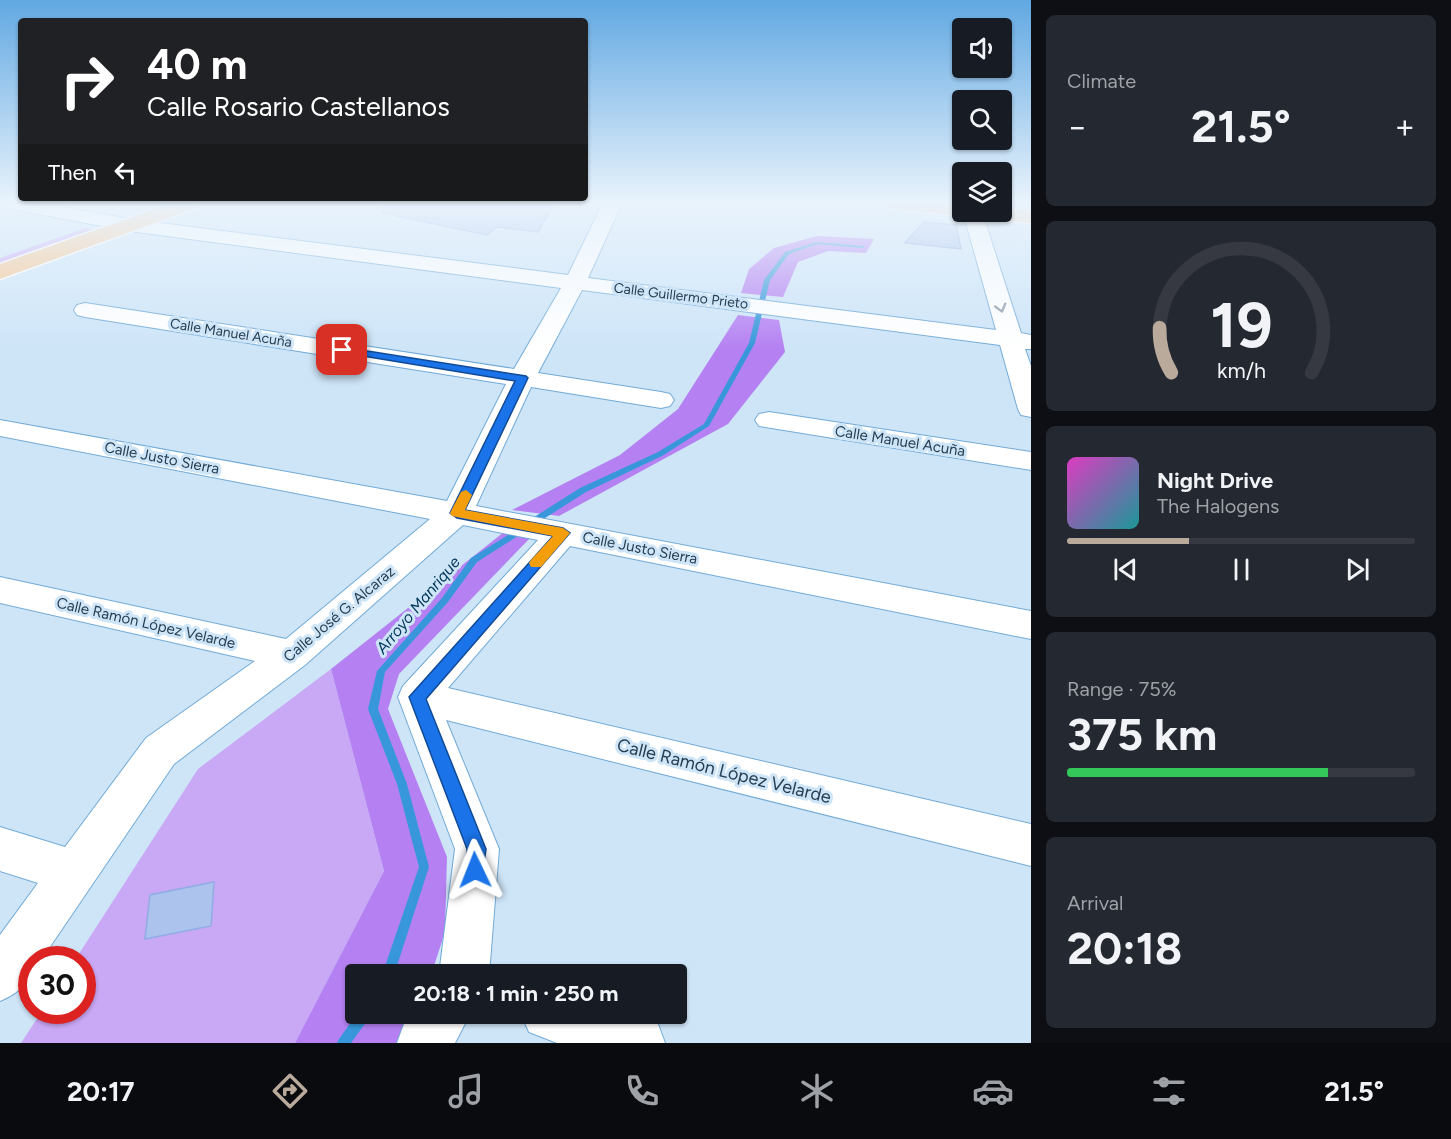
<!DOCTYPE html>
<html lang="en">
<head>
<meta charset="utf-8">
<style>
  body { margin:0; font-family:Figtree,sans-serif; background:#242831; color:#f1f3f6; height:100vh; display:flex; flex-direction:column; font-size:22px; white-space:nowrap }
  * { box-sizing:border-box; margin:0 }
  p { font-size:20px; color:#9ea1a6 }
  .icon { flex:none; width:33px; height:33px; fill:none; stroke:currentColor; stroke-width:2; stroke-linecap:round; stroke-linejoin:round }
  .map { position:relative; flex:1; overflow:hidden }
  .panel { display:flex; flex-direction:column; gap:15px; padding:15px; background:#0d0f14; width:420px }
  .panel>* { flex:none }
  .hud { position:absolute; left:18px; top:18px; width:570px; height:183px; border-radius:6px; box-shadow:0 2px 4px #0004; background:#202124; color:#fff; overflow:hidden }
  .controls { position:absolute; left:952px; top:18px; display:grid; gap:12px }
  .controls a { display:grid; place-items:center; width:60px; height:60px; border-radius:6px; background:#171b24; box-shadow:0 2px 4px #0004; font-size:30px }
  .speed { position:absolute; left:18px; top:946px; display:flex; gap:12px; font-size:30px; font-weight:700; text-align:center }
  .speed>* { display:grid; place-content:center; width:78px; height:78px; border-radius:50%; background:#171b24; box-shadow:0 2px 4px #0004; line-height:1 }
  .speed .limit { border:9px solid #d22; background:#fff; color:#111 }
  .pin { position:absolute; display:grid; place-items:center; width:51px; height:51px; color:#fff; margin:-26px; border-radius:12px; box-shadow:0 3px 9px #0006 }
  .me { position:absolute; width:66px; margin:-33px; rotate:358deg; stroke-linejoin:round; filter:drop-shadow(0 0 4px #0008) }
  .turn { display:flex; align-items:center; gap:21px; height:126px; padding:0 30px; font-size:27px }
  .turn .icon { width:78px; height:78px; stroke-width:2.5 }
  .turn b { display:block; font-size:42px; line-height:51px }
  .then { display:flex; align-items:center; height:57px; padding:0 30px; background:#0003; gap:12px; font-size:22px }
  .big { font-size:45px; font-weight:700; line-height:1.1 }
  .panel .widget { flex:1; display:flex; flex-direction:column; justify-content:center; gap:9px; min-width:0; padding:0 21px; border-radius:9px; background:#242831 }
  .panel .dial { align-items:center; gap:0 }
  .dial svg { height:156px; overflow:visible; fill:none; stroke:#363941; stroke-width:7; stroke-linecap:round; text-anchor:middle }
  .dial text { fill:#f1f3f6; stroke:none }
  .song { display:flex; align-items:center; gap:18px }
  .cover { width:72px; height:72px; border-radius:9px; background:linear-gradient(135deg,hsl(310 70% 55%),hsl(180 70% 35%)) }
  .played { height:6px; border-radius:3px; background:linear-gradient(90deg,#baaa9c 35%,#363941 35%) }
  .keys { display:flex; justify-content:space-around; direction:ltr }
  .heat { display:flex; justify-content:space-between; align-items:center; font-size:33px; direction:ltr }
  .charge { height:9px; border-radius:4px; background:linear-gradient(90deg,#34c759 75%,#363941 0) }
  .trip { position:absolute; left:345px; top:964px; width:342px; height:60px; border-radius:6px; background:#171b24; box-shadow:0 2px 4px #0004; font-weight:700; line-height:60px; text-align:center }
  .dock { display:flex; height:96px; justify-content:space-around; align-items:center; background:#090b0e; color:#9ea1a6 }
  .dock .icon { width:42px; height:42px }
  .dock .current { color:#baaa9c }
  .dock b { font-size:27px; color:#f1f3f6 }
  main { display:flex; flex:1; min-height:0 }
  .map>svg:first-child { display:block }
  .green { fill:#c9a8f5 }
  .forest { fill:#b581f2 }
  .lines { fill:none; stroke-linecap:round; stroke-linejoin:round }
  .stream { fill:#3797da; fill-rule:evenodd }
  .building { fill:#acc3ee; stroke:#8face4; stroke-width:1.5 }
  .minor-casing { stroke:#71aad7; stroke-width:2 }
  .major-casing { stroke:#fff; stroke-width:3 }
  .minor { fill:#fff; fill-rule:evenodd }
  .major { fill:#f9c48c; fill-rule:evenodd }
  .oneway { stroke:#929ea8 }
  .route { fill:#1a73e8; stroke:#114b97; stroke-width:1.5 }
  .slow { fill:#f59e0b }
  .labels { text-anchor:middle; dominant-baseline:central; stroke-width:6; stroke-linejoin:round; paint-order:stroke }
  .far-street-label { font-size:14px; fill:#263e51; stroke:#cee5f8 }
  .street-label { font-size:15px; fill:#263e51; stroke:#cee5f8 }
  .water-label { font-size:16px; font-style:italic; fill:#003758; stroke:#cee5f8 }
  .near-street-label { font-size:18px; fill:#263e51; stroke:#cee5f8 }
</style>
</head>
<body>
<main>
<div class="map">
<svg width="1031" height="1043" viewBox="0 0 1031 1043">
  <rect width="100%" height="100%" fill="#cee5f8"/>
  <g class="green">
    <polygon points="86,228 95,230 0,263 0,258"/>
    <polygon points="331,669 384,871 295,1043 21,1043 42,1011 82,1011 82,960 75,960 198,769"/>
  </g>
  <g class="forest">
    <polygon points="817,236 874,239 866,253 828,251 798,262 783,297 741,293 749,269 774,248"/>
    <polygon points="738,315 779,320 785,352 728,424 559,516 512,510 620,455 678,409"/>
    <polygon points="504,532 531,537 399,674 388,709 447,857 445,932 431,975 356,975 356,1014 417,1014 400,1043 295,1043 384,871 331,669"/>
  </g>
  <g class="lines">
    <g class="stream">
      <polygon points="817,242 863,246 865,247 863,248 817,244 789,254 770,280 755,343 709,426 662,456 586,492 534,525 528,525 527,523 528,521 580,488 658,452 704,424 749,343 764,280 785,252"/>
      <polygon points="521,527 525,530 524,532 477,562 448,602 385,672 378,709 407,784 429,867 394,975 382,975 419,867 397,784 368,709 377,671 442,598 471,558"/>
      <polygon points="357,1014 371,1014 369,1018 351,1043 337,1043 339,1039"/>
    </g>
  </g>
  <g class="building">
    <polygon points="383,203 555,203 538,232 497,227 487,235 382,213"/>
    <polygon points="924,222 956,225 961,249 905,243"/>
    <polygon points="214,882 211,926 145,939 150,895"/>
  </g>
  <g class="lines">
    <defs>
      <g id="minor">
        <path d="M2 203H43L129 219 568 275 603 203H622L588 278 996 330 963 212H982L1021 333 1031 335V349H1025L1031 366V417L1021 415 1018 409 1000 345 582 290 538 373 661 392 670 394 674 400 670 406 661 408 531 387 476 506 1031 611V639L570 546 448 688 1031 824V866L446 720 499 849 489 975H439L455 849 398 697 403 686 538 540 463 525 305 665 174 764 41 960H32C32 982 19 993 0 1001V935L38 883 0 871V827L65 847 146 738 255 661 0 603V577L286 639 430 519 0 436V420L447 501 506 384 85 317 77 315 74 310 77 305 85 303 514 369 561 288 129 231 11 209 4 207Z"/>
        <polygon points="769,412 1031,452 1031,470 759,426 755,420 759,414"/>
        <polygon points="412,1014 470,1014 455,1043 397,1043 404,1024"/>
        <polygon points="521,1014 630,1014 658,1024 665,1043 557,1043 529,1032"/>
      </g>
      <g id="major">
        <polygon points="172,203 201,203 199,207 0,279 0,264"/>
        <polygon points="886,203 963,204 963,212 1002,212 1002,208 1031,211 1031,223 895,209 888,207"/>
      </g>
    </defs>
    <use href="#minor" class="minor-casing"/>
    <use href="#major" class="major-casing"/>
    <use href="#minor" class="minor"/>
    <use href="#major" class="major"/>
  </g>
  <defs><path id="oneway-chevron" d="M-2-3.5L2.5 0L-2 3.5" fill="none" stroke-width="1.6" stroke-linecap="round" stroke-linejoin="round" transform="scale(1.5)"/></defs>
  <use class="oneway" href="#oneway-chevron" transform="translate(1001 308) rotate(74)"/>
  <linearGradient id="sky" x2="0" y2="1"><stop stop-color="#61a8e2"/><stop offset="0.58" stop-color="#e9f3fc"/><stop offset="1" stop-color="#e9f3fc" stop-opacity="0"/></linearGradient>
  <rect width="1031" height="349" fill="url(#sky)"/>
  <polygon class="route" points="342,347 526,376 528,378 465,510 563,528 570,533 426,699 486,849 482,877 475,880 468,877 465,870 467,849 409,697 553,536 457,518 450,513 515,381 339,352 339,348"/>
  <polygon class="slow" points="466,490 472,495 465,510 563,528 570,533 541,567 531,567 529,563 531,560 553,536 452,516 450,513 461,492"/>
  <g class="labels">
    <g class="far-street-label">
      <text transform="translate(681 296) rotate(7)">Calle Guillermo Prieto</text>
      <text transform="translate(231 333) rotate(9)">Calle Manuel Acuña</text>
    </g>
    <g class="street-label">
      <text transform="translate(900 441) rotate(9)">Calle Manuel Acuña</text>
      <text transform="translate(162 458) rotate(11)">Calle Justo Sierra</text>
      <text transform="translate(640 548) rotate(11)">Calle Justo Sierra</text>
      <text transform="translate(339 614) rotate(-40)">Calle José G. Alcaraz</text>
      <text transform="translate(146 623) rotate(13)">Calle Ramón López Velarde</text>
    </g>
    <g class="water-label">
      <text transform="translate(418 605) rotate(-50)">Arroyo Manrique</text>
    </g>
    <g class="near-street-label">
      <text transform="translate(724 771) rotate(14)">Calle Ramón López Velarde</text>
    </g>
  </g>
</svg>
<div class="controls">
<a><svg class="icon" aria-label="sound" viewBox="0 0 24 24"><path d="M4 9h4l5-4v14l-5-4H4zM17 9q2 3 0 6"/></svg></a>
<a><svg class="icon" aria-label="search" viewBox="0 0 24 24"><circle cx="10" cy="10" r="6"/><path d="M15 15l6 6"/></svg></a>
<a><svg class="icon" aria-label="layers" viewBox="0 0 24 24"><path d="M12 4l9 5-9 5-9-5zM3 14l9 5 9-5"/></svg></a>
</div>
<div class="speed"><div class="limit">30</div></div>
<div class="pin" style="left:342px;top:350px;background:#d93025"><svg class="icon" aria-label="arrive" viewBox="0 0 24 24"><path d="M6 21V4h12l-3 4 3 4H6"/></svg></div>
<svg class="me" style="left:475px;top:870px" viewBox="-20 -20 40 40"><path d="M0-17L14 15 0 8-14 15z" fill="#1a73e8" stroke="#fff" stroke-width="4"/></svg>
<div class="trip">20:18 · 1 min · 250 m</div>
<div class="hud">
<div class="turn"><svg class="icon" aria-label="right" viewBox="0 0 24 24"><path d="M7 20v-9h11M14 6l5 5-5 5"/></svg><div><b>40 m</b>Calle Rosario Castellanos</div></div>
<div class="then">Then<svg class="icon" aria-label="left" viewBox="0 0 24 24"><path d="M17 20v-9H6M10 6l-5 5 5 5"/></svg></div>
</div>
</div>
<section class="panel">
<div class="widget"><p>Climate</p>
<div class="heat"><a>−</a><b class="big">21.5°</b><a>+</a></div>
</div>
<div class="widget dial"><svg viewBox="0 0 100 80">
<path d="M14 69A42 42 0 1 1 86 69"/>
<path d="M14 69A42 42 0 0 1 8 46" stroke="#baaa9c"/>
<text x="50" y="56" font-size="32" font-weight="700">19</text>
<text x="50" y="72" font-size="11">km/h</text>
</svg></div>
<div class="widget">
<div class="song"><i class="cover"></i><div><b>Night Drive</b><p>The Halogens</p></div></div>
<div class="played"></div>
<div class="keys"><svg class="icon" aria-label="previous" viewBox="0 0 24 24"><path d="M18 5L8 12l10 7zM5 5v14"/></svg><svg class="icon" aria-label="pause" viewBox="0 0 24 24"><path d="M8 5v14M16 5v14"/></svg><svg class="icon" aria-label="next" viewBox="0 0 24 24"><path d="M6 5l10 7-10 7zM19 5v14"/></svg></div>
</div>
<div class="widget"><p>Range · 75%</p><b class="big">375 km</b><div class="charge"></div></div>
<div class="widget"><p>Arrival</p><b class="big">20:18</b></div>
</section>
</main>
<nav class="dock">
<b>20:17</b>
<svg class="icon current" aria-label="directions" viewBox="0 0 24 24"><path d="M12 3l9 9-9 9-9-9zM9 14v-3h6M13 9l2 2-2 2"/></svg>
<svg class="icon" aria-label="music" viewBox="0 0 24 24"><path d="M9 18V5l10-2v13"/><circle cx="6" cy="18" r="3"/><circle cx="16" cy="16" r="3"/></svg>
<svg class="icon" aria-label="phone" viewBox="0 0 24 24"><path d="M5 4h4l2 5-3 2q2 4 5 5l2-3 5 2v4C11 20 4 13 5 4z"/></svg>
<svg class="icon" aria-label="climate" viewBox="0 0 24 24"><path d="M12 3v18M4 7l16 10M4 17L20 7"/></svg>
<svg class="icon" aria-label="car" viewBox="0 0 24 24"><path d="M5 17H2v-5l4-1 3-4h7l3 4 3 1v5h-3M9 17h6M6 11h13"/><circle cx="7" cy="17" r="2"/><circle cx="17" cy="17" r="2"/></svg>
<svg class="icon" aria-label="filters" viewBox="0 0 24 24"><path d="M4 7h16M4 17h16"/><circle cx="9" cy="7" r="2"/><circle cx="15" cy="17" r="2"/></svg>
<b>21.5°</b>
</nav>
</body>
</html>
